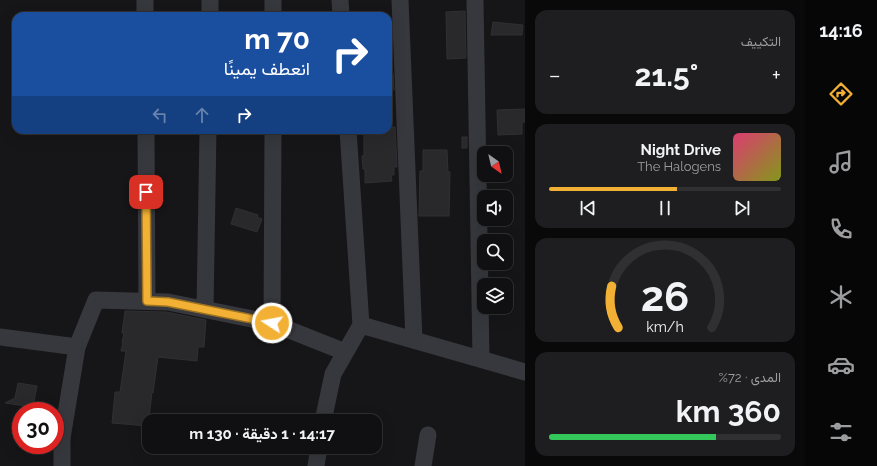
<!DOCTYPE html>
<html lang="ar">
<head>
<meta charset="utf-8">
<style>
  body { margin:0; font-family:Raleway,Vazirmatn,sans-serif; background:#1e1e20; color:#f1f3f6; direction:rtl; height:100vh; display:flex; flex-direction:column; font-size:15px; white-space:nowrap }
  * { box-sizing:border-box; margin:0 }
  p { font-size:13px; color:#9c9d9f }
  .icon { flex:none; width:22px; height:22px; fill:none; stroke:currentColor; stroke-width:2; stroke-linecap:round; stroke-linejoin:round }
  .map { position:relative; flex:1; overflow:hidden; direction:ltr }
  .panel { display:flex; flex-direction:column; gap:10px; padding:10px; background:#09090a; width:280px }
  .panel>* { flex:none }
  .hud { position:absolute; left:12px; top:12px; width:380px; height:122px; border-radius:12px; box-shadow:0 4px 16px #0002,0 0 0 1px #303032; direction:rtl; background:#1a4fa0; color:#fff; overflow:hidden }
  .needle { width:26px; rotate:146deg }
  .tools { position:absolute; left:477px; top:146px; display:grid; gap:8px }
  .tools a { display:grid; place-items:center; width:36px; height:36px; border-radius:8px; background:#101012; box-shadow:0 4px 16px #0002,0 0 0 1px #303032; font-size:20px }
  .speed { position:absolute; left:12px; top:402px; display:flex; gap:8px; font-size:20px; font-weight:700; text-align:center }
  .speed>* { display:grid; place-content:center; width:52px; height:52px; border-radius:50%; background:#101012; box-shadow:0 4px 16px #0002,0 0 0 1px #303032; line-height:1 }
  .speed .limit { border:6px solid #d22; background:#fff; color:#111 }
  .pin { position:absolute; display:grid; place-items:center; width:34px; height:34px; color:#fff; margin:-17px; border-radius:8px; box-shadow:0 2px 6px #0006 }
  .me { position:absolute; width:44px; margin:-22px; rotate:281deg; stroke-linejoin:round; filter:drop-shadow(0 0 3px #0008) }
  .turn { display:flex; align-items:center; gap:14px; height:84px; padding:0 16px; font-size:18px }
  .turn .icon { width:52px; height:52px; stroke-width:2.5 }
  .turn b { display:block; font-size:28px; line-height:34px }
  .lanes { display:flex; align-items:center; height:38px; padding:0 16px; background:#0003; justify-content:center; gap:20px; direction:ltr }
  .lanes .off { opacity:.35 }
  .big { font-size:30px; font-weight:700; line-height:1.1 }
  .panel .card { flex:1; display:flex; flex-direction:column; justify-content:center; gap:6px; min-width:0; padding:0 14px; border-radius:12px; background:#1e1e20 }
  .panel .dial { align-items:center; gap:0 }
  .dial svg { height:104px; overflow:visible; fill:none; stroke:#303032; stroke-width:7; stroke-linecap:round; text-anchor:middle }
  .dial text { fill:#f1f3f6; stroke:none }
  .song { display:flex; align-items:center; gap:12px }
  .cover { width:48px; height:48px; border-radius:6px; background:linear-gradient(135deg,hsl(340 70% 55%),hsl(70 70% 35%)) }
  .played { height:4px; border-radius:2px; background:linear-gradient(90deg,#f2b134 55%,#303032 55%) }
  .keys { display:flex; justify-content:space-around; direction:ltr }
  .heat { display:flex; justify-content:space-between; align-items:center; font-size:22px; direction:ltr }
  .charge { height:6px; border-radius:3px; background:linear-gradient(90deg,#34c759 72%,#303032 0) }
  .trip { position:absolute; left:142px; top:414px; width:240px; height:40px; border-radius:12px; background:#101012; box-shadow:0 4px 16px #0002,0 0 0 1px #303032; font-weight:700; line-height:40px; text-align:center; direction:rtl }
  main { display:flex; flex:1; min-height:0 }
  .tab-bar { display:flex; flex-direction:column; width:72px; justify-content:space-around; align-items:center; background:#060607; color:#9c9d9f }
  .tab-bar .icon { width:28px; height:28px }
  .tab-bar .current { color:#f2b134 }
  .tab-bar b { font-size:18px; color:#f1f3f6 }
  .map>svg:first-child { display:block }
  .building { fill:#29292c; stroke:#303034 }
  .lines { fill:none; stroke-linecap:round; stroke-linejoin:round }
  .minor { stroke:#37383d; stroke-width:17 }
  .route-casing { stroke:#9d7322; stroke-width:10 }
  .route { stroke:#f2b134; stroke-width:7 }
</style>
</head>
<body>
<main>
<nav class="tab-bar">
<b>14:16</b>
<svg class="icon current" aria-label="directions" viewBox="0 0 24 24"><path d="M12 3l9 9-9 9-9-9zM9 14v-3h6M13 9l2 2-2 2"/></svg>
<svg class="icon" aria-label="music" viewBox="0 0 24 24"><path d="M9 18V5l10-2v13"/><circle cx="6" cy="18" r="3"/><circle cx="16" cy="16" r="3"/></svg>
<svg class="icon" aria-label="phone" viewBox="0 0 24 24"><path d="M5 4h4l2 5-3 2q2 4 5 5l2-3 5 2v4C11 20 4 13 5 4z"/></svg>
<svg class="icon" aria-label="climate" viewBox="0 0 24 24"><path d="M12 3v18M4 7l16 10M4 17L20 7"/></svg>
<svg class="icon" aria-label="car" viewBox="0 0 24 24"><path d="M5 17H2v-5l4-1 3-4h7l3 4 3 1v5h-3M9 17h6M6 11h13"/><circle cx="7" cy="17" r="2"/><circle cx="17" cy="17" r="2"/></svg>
<svg class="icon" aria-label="filters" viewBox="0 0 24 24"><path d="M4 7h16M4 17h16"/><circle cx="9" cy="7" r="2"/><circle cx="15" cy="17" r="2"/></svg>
</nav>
<section class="panel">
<div class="card"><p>التكييف</p>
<div class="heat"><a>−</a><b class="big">21.5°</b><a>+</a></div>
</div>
<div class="card">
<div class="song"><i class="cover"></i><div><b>Night Drive</b><p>The Halogens</p></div></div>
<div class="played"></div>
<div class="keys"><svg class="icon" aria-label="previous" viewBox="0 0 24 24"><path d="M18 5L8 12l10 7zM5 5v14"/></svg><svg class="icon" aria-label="pause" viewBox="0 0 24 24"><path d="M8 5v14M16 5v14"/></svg><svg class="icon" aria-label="next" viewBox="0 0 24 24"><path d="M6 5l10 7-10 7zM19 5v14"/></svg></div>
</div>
<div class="card dial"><svg viewBox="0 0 100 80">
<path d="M14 69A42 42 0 1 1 86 69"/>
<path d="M14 69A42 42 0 0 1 9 37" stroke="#f2b134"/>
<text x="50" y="56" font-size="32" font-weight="700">26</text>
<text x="50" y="72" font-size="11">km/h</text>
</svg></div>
<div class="card"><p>المدى · 72%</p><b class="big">360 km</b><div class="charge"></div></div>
</section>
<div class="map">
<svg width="525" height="466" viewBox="0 0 525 466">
  <rect width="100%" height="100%" fill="#161618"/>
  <g class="building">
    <polygon points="465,11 466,58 447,59 446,12"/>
    <polygon points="493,22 523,25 522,35 491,35"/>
    <polygon points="388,73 393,73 394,90 388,90"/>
    <polygon points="525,109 525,122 522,122 522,134 498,135 497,110"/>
    <polygon points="388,127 395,127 397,167 394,167 394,175 391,175 392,181 365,183 365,169 363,169 362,156 364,156 364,130 388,130"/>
    <rect x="462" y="137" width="5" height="11"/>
    <polygon points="423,150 447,150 448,172 450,172 449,216 419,216 420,171 423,171"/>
    <polygon points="236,208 258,215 257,217 262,219 257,232 231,224"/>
    <polygon points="125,311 166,312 206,320 204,347 198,347 197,361 158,357 153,393 152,392 148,426 112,423 115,392 120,392 126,351 121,351 123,343 122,343 124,333 122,333"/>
    <polygon points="18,383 37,386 33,407 5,403 15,398"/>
  </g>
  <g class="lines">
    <g class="minor">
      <polyline points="145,0 145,16"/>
      <polyline points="340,0 341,16"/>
      <polyline points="400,0 414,340"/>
      <polyline points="475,0 481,359"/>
      <polyline points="210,16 210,0"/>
      <polyline points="273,16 273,0"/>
      <polyline points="146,130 147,301"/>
      <polyline points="205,309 208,130"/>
      <polyline points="272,323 273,130"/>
      <polyline points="361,325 525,372"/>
      <polyline points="0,337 77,347"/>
      <polyline points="323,421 333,374 361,325 348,130"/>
      <polyline points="62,466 62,438 77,347 96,300 168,302 272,323 345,352"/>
      <polyline points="316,466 319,447"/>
      <polyline points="423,466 428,435"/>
    </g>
  </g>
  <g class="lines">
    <defs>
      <polyline id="route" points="146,192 147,301 168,302 272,323"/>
    </defs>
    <use href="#route" class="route-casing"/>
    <use href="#route" class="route"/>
  </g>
</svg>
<div class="tools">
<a><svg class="needle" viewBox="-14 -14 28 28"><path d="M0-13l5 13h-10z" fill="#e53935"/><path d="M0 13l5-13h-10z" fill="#9c9d9f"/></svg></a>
<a><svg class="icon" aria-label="sound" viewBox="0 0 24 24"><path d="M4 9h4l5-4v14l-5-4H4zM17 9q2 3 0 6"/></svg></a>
<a><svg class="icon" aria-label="search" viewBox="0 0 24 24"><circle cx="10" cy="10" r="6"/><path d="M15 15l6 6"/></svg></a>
<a><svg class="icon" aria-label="layers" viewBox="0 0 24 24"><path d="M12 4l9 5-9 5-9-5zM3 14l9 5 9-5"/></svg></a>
</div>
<div class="speed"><div class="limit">30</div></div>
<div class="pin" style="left:146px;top:192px;background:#d93025"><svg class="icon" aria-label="arrive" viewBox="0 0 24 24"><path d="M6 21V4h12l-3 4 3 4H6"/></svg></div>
<svg class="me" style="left:272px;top:323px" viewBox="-20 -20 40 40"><circle r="17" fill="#f2b134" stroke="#fff" stroke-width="3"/><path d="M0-11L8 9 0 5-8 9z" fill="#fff"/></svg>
<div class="trip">14:17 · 1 دقيقة · 130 m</div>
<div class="hud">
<div class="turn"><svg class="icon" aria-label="right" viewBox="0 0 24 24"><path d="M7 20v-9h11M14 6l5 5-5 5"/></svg><div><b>70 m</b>انعطف يمينًا</div></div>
<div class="lanes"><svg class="icon off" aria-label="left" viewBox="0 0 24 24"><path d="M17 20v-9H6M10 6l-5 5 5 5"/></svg><svg class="icon off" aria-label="ahead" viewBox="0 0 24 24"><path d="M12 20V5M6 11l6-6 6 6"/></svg><svg class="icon" aria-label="right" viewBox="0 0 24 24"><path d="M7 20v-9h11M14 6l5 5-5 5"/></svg></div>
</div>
</div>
</main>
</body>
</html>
